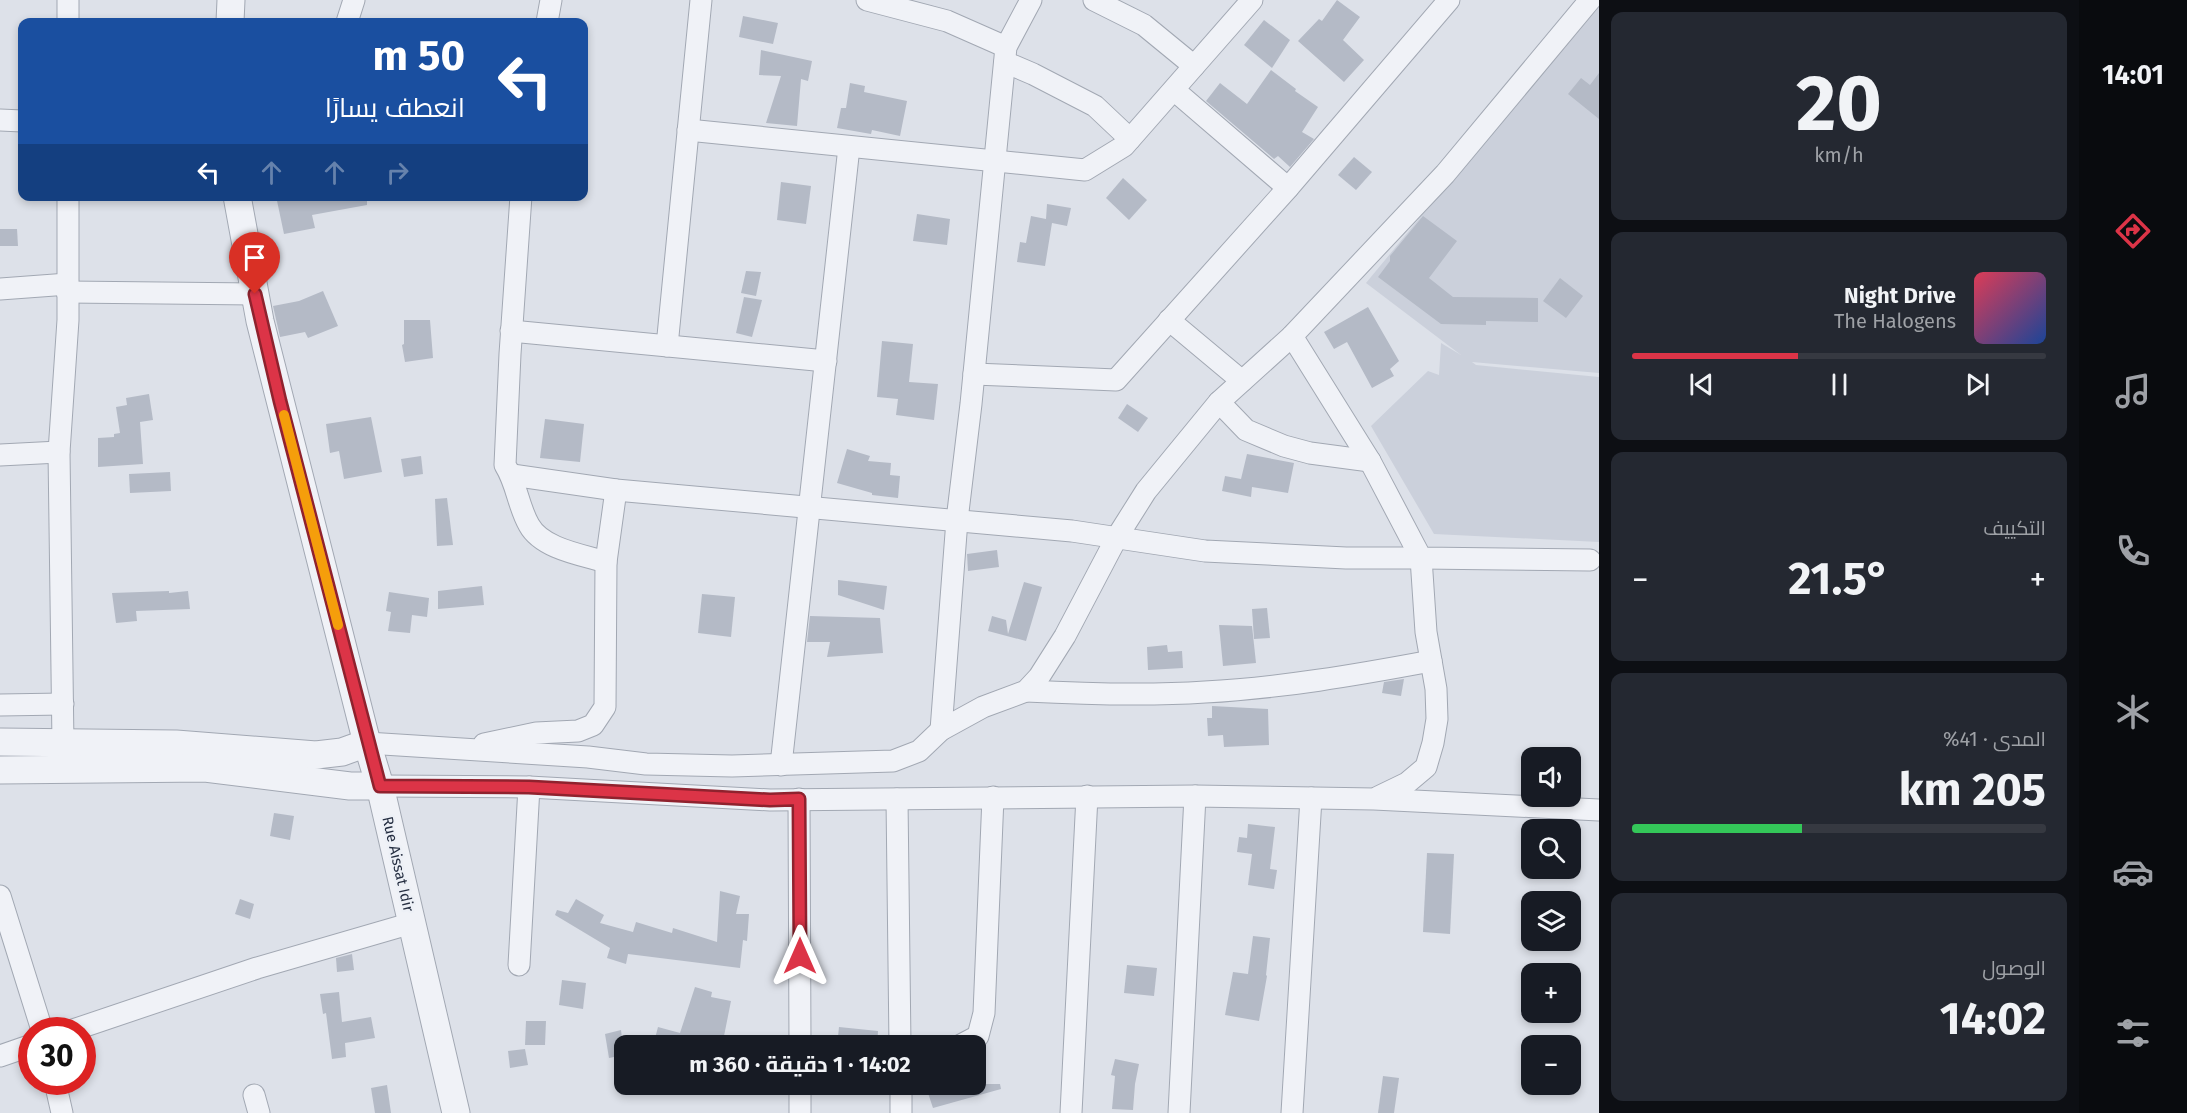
<!DOCTYPE html>
<html lang="ar">
<head>
<meta charset="utf-8">
<style>
  body { margin:0; font-family:"Fira Sans",Cairo,sans-serif; background:#242831; color:#f1f3f6; direction:rtl; height:100vh; display:flex; flex-direction:column; font-size:22px; white-space:nowrap }
  * { box-sizing:border-box; margin:0 }
  p { font-size:20px; color:#9ea1a6 }
  .icon { flex:none; width:33px; height:33px; fill:none; stroke:currentColor; stroke-width:2; stroke-linecap:round; stroke-linejoin:round }
  .map { position:relative; flex:1; overflow:hidden; direction:ltr }
  .sheet { display:flex; flex-direction:column; gap:12px; padding:12px; background:#0d0f14; width:480px }
  .sheet>* { flex:none }
  .hud { position:absolute; left:18px; top:18px; width:570px; height:183px; border-radius:12px; box-shadow:0 3px 9px #0003; direction:rtl; background:#1a4fa0; color:#fff; overflow:hidden }
  .buttons { position:absolute; left:1521px; top:747px; display:grid; gap:12px }
  .buttons a { display:grid; place-items:center; width:60px; height:60px; border-radius:12px; background:#171b24; box-shadow:0 3px 9px #0003; font-size:30px }
  .speed { position:absolute; left:18px; top:1017px; display:flex; gap:12px; font-size:30px; font-weight:700; text-align:center }
  .speed>* { display:grid; place-content:center; width:78px; height:78px; border-radius:50%; background:#171b24; box-shadow:0 3px 9px #0003; line-height:1 }
  .speed .limit { border:9px solid #d22; background:#fff; color:#111 }
  .pin { position:absolute; display:grid; place-items:center; width:51px; height:51px; color:#fff; margin:-62px -26px; border-radius:50% 50% 50% 0; rotate:-45deg; box-shadow:0 0 6px #0007 }
  .pin .icon { rotate:45deg }
  .me { position:absolute; width:66px; margin:-33px; rotate:0deg; stroke-linejoin:round; filter:drop-shadow(0 0 4px #0008) }
  .turn { display:flex; align-items:center; gap:21px; height:126px; padding:0 24px; font-size:27px }
  .turn .icon { width:78px; height:78px; stroke-width:2.5 }
  .turn b { display:block; font-size:42px; line-height:51px }
  .lanes { display:flex; align-items:center; height:57px; padding:0 24px; background:#0003; justify-content:center; gap:30px; direction:ltr }
  .lanes .off { opacity:.35 }
  .big { font-size:45px; font-weight:700; line-height:1.1 }
  .sheet .card { flex:1; display:flex; flex-direction:column; justify-content:center; gap:9px; min-width:0; padding:0 21px; border-radius:12px; background:#242831 }
  .sheet .dial { align-items:center; gap:0 }
  .dial b { font-size:78px; line-height:1 }
  .song { display:flex; align-items:center; gap:18px }
  .cover { width:72px; height:72px; border-radius:9px; background:linear-gradient(135deg,hsl(350 70% 55%),hsl(220 70% 35%)) }
  .played { height:6px; border-radius:3px; background:linear-gradient(90deg,#dc3447 40%,#363941 40%) }
  .keys { display:flex; justify-content:space-around; direction:ltr }
  .heat { display:flex; justify-content:space-between; align-items:center; font-size:33px; direction:ltr }
  .charge { height:9px; border-radius:4px; background:linear-gradient(90deg,#34c759 41%,#363941 0) }
  .trip { position:absolute; left:614px; top:1035px; width:372px; height:60px; border-radius:12px; background:#171b24; box-shadow:0 3px 9px #0003; font-weight:700; line-height:60px; text-align:center; direction:rtl }
  main { display:flex; flex:1; min-height:0 }
  .menu { display:flex; flex-direction:column; width:108px; justify-content:space-around; align-items:center; background:#090b0e; color:#9ea1a6 }
  .menu .icon { width:42px; height:42px }
  .menu .on { color:#dc3447 }
  .menu b { font-size:27px; color:#f1f3f6 }
  .map>svg:first-child { display:block }
  .built { fill:#cbd0db }
  .building { fill:#b4bac6 }
  .lines { fill:none; stroke-linecap:round; stroke-linejoin:round }
  .minor-casing { stroke:#a2a8b3; stroke-width:23 }
  .tertiary-casing { stroke:#a2a8b3; stroke-width:29 }
  .minor { stroke:#f0f2f7; stroke-width:21 }
  .tertiary { stroke:#f0f2f7; stroke-width:27 }
  .route-casing { stroke:#8f222e; stroke-width:15 }
  .route { stroke:#dc3447; stroke-width:10 }
  .slow { stroke:#f59e0b; stroke-width:10 }
  .labels { text-anchor:middle; dominant-baseline:central; stroke-width:5; stroke-linejoin:round; paint-order:stroke }
  .street-label { font-size:15px; fill:#252e41; stroke:#edf0f6 }
</style>
</head>
<body>
<main>
<nav class="menu">
<b>14:01</b>
<svg class="icon on" aria-label="directions" viewBox="0 0 24 24"><path d="M12 3l9 9-9 9-9-9zM9 14v-3h6M13 9l2 2-2 2"/></svg>
<svg class="icon" aria-label="music" viewBox="0 0 24 24"><path d="M9 18V5l10-2v13"/><circle cx="6" cy="18" r="3"/><circle cx="16" cy="16" r="3"/></svg>
<svg class="icon" aria-label="phone" viewBox="0 0 24 24"><path d="M5 4h4l2 5-3 2q2 4 5 5l2-3 5 2v4C11 20 4 13 5 4z"/></svg>
<svg class="icon" aria-label="climate" viewBox="0 0 24 24"><path d="M12 3v18M4 7l16 10M4 17L20 7"/></svg>
<svg class="icon" aria-label="car" viewBox="0 0 24 24"><path d="M5 17H2v-5l4-1 3-4h7l3 4 3 1v5h-3M9 17h6M6 11h13"/><circle cx="7" cy="17" r="2"/><circle cx="17" cy="17" r="2"/></svg>
<svg class="icon" aria-label="filters" viewBox="0 0 24 24"><path d="M4 7h16M4 17h16"/><circle cx="9" cy="7" r="2"/><circle cx="15" cy="17" r="2"/></svg>
</nav>
<section class="sheet">
<div class="card dial"><b>20</b><p>km/h</p></div>
<div class="card">
<div class="song"><i class="cover"></i><div><b>Night Drive</b><p>The Halogens</p></div></div>
<div class="played"></div>
<div class="keys"><svg class="icon" aria-label="previous" viewBox="0 0 24 24"><path d="M18 5L8 12l10 7zM5 5v14"/></svg><svg class="icon" aria-label="pause" viewBox="0 0 24 24"><path d="M8 5v14M16 5v14"/></svg><svg class="icon" aria-label="next" viewBox="0 0 24 24"><path d="M6 5l10 7-10 7zM19 5v14"/></svg></div>
</div>
<div class="card"><p>التكييف</p>
<div class="heat"><a>−</a><b class="big">21.5°</b><a>+</a></div>
</div>
<div class="card"><p>المدى · 41%</p><b class="big">205 km</b><div class="charge"></div></div>
<div class="card"><p>الوصول</p><b class="big">14:02</b></div>
</section>
<div class="map">
<svg width="1599" height="1113" viewBox="0 0 1599 1113">
  <rect width="100%" height="100%" fill="#dde1e9"/>
  <polygon class="built" points="1599,1 1599,373 1472,362 1476,365 1599,377 1599,542 1434,534 1371,426 1428,371 1439,375 1441,343 1461,355 1366,283"/>
  <g class="building">
    <polygon points="1337,0 1360,17 1343,40 1364,60 1344,82 1298,41 1319,19 1322,21"/>
    <polygon points="743,16 778,23 773,44 739,37"/>
    <polygon points="1264,20 1290,40 1272,68 1244,45"/>
    <polygon points="761,50 812,61 808,81 801,79 797,126 766,123 781,76 759,75"/>
    <polygon points="1271,70 1296,89 1295,91 1318,107 1302,132 1314,139 1290,167 1278,156 1274,159 1206,101 1220,83 1247,104"/>
    <polygon points="1599,73 1599,119 1568,94 1581,78 1590,85"/>
    <polygon points="850,83 865,86 864,92 907,101 900,136 872,130 871,134 837,128 841,108 846,108"/>
    <polygon points="1354,157 1372,172 1356,190 1338,175"/>
    <polygon points="1123,178 1147,200 1129,220 1106,198"/>
    <polygon points="781,182 811,186 806,224 777,220"/>
    <polygon points="276,196 367,196 367,205 312,215 315,228 284,234"/>
    <polygon points="1047,204 1071,208 1067,226 1052,223 1045,266 1017,262 1020,242 1026,243 1031,216 1046,219"/>
    <polygon points="917,214 950,219 947,245 913,241"/>
    <polygon points="1423,216 1457,241 1429,278 1453,297 1538,298 1538,322 1486,321 1486,325 1441,324 1378,277 1390,261 1390,256"/>
    <polygon points="0,229 17,229 18,246 0,246"/>
    <polygon points="746,271 761,272 756,296 741,293"/>
    <polygon points="1560,278 1583,296 1566,318 1543,301"/>
    <polygon points="323,291 338,326 308,338 305,332 280,337 273,306 299,301"/>
    <polygon points="744,297 762,300 752,337 736,333"/>
    <polygon points="1368,307 1399,361 1390,369 1394,376 1372,388 1347,342 1334,349 1324,332"/>
    <polygon points="404,320 430,320 433,358 405,362 402,345 404,344"/>
    <polygon points="882,341 913,344 909,382 938,384 934,420 896,415 898,399 877,397"/>
    <polygon points="149,394 153,420 140,422 143,464 98,467 98,438 114,437 114,434 120,433 116,407 127,405 126,398"/>
    <polygon points="1127,404 1148,418 1138,432 1118,418"/>
    <polygon points="371,417 382,472 344,479 339,451 330,453 326,424"/>
    <polygon points="545,419 584,424 580,462 540,458"/>
    <polygon points="847,449 870,456 868,461 891,463 890,475 900,476 898,498 872,495 872,493 837,483"/>
    <polygon points="1247,454 1294,463 1288,493 1252,487 1251,497 1222,491 1225,476 1241,479"/>
    <polygon points="421,456 423,474 404,477 401,459"/>
    <polygon points="170,472 171,491 130,493 129,474"/>
    <polygon points="447,498 453,545 437,546 435,499"/>
    <polygon points="997,550 999,567 968,571 967,554"/>
    <polygon points="838,580 887,586 884,610 838,595"/>
    <polygon points="1024,582 1042,587 1026,641 988,631 992,616 1006,620 1008,634"/>
    <polygon points="482,586 484,605 438,609 438,591"/>
    <polygon points="169,591 169,593 188,591 190,609 136,611 137,621 116,623 112,593"/>
    <polygon points="389,592 429,598 427,617 412,615 410,633 388,631 391,612 386,611"/>
    <polygon points="702,594 735,597 731,637 698,633"/>
    <polygon points="1267,608 1270,638 1254,639 1252,609"/>
    <polygon points="810,616 880,618 883,653 827,657 830,642 807,642"/>
    <polygon points="1219,625 1252,626 1256,663 1223,666"/>
    <polygon points="1167,645 1168,652 1182,651 1183,668 1148,670 1147,647"/>
    <polygon points="1404,679 1401,696 1382,693 1384,682"/>
    <polygon points="1212,706 1268,709 1269,745 1224,747 1223,735 1208,736 1207,718 1212,718"/>
    <polygon points="274,813 294,816 290,840 270,836"/>
    <polygon points="1248,824 1275,827 1270,869 1277,870 1274,889 1248,885 1252,854 1237,852 1239,837 1247,838"/>
    <polygon points="1427,853 1454,854 1450,934 1423,932"/>
    <polygon points="720,891 740,896 736,914 749,914 747,941 743,940 740,968 628,954 626,964 607,958 610,948 555,915 557,910 568,913 576,899 604,915 600,923 633,932 636,922 672,933 673,928 717,942"/>
    <polygon points="240,899 254,904 250,919 235,914"/>
    <polygon points="1253,936 1270,938 1266,975 1267,976 1259,1021 1225,1015 1233,972 1248,974"/>
    <polygon points="352,954 354,970 337,972 336,958"/>
    <polygon points="1127,965 1157,968 1154,996 1124,993"/>
    <polygon points="562,980 586,983 583,1009 559,1005"/>
    <polygon points="695,987 712,992 711,997 731,1001 722,1046 653,1046 658,1027 680,1033"/>
    <polygon points="339,992 342,1022 371,1017 375,1038 345,1043 346,1057 332,1059 326,1013 323,1014 320,994"/>
    <polygon points="526,1021 546,1021 545,1045 525,1045"/>
    <polygon points="839,1027 878,1031 877,1046 837,1046"/>
    <polygon points="621,1030 624,1055 609,1058 605,1034"/>
    <polygon points="525,1049 528,1065 510,1068 508,1051"/>
    <polygon points="1115,1059 1139,1064 1135,1084 1133,1110 1112,1109 1115,1076 1111,1075"/>
    <polygon points="1383,1076 1399,1078 1394,1113 1378,1113"/>
    <polygon points="925,1084 1000,1084 1001,1089 933,1108"/>
    <polygon points="387,1085 391,1113 375,1113 371,1088"/>
  </g>
  <g class="lines">
    <defs>
      <g id="minor">
        <polyline points="68,0 68,22"/>
        <polyline points="867,0 947,21 1006,47"/>
        <polyline points="1094,0 1144,25 1194,66"/>
        <polyline points="1590,0 1445,174 1292,336 1370,461 1421,558 1590,560"/>
        <polyline points="347,22 354,0"/>
        <polyline points="547,22 551,0"/>
        <polyline points="1005,62 1033,74 1095,106 1130,139"/>
        <polyline points="1174,90 1288,188"/>
        <polyline points="0,120 22,121"/>
        <polyline points="688,130 1085,170 1124,146 1252,0"/>
        <path d="M521 196 510 354 505 465C517 484 518 506 529 525 542 549 583 555 606 562"/>
        <polyline points="0,289 68,284"/>
        <polyline points="67,292 255,294"/>
        <polyline points="1169,320 1242,381"/>
        <polyline points="511,331 826,361"/>
        <polyline points="667,346 701,0"/>
        <polyline points="974,374 1116,380 1288,188 1449,0"/>
        <polyline points="1219,402 1246,430 1284,446 1310,453 1370,461"/>
        <polyline points="0,455 59,452"/>
        <polyline points="512,475 616,490 1072,531 1205,551 1346,558 1421,558 1426,632 1436,689 1437,719 1433,743 1426,767 1407,783 1378,797"/>
        <path d="M1026 691C1085 694 1146 696 1205 692 1281 688 1356 675 1431 661"/>
        <polyline points="0,705 63,704"/>
        <polyline points="941,730 957,520 971,404 1006,47 1031,0"/>
        <polyline points="367,743 588,757 646,764 732,766 893,761 919,751 941,730 983,707 1026,691 1039,677 1065,636 1117,537 1146,491 1219,402 1292,336"/>
        <polyline points="63,744 59,452 68,320 68,196"/>
        <polyline points="484,744 536,733 578,731 593,725 605,707 606,562 616,490"/>
        <polyline points="781,765 849,147"/>
        <polyline points="380,786 529,787 770,800 1195,796 1374,799 1599,810"/>
        <polyline points="799,799 800,1046"/>
        <polyline points="897,799 900,1046"/>
        <polyline points="0,896 42,1030"/>
        <polyline points="519,965 529,787"/>
        <polyline points="73,1030 257,968 412,923"/>
        <polyline points="959,1046 978,1036 984,1013 993,797"/>
        <polyline points="0,1056 32,1045"/>
        <polyline points="55,1082 62,1113"/>
        <polyline points="800,1084 800,1113"/>
        <polyline points="901,1084 901,1113"/>
        <polyline points="254,1095 259,1113"/>
        <polyline points="1071,1113 1087,796"/>
        <polyline points="1179,1113 1195,796"/>
        <polyline points="1292,1113 1311,798"/>
      </g>
      <g id="tertiary">
        <polyline points="230,22 231,0"/>
        <polyline points="237,196 260,321 367,743 380,786 456,1113"/>
        <polyline points="0,742 176,744 316,755 342,752 367,743"/>
        <polyline points="0,770 205,768 350,786 380,786"/>
      </g>
    </defs>
    <use href="#minor" class="minor-casing"/>
    <use href="#tertiary" class="tertiary-casing"/>
    <use href="#minor" class="minor"/>
    <use href="#tertiary" class="tertiary"/>
  </g>
  <g class="lines">
    <defs>
      <polyline id="route" points="255,294 280,401 380,786 529,787 770,800 799,799 800,956"/>
    </defs>
    <use href="#route" class="route-casing"/>
    <use href="#route" class="route"/>
    <polyline class="slow" points="284,415 338,625"/>
  </g>
  <g class="labels">
    <g class="street-label">
      <text transform="translate(398 864) rotate(77)">Rue Aissat Idir</text>
    </g>
  </g>
</svg>
<div class="buttons">
<a><svg class="icon" aria-label="sound" viewBox="0 0 24 24"><path d="M4 9h4l5-4v14l-5-4H4zM17 9q2 3 0 6"/></svg></a>
<a><svg class="icon" aria-label="search" viewBox="0 0 24 24"><circle cx="10" cy="10" r="6"/><path d="M15 15l6 6"/></svg></a>
<a><svg class="icon" aria-label="layers" viewBox="0 0 24 24"><path d="M12 4l9 5-9 5-9-5zM3 14l9 5 9-5"/></svg></a>
<a>+</a>
<a>−</a>
</div>
<div class="speed"><div class="limit">30</div></div>
<div class="pin" style="left:255px;top:294px;background:#d93025"><svg class="icon" aria-label="arrive" viewBox="0 0 24 24"><path d="M6 21V4h12l-3 4 3 4H6"/></svg></div>
<svg class="me" style="left:800px;top:956px" viewBox="-20 -20 40 40"><path d="M0-17L14 15 0 8-14 15z" fill="#dc3447" stroke="#fff" stroke-width="4"/></svg>
<div class="trip">14:02 · 1 دقيقة · 360 m</div>
<div class="hud">
<div class="turn"><svg class="icon" aria-label="left" viewBox="0 0 24 24"><path d="M17 20v-9H6M10 6l-5 5 5 5"/></svg><div><b>50 m</b>انعطف يسارًا</div></div>
<div class="lanes"><svg class="icon" aria-label="left" viewBox="0 0 24 24"><path d="M17 20v-9H6M10 6l-5 5 5 5"/></svg><svg class="icon off" aria-label="ahead" viewBox="0 0 24 24"><path d="M12 20V5M6 11l6-6 6 6"/></svg><svg class="icon off" aria-label="ahead" viewBox="0 0 24 24"><path d="M12 20V5M6 11l6-6 6 6"/></svg><svg class="icon off" aria-label="right" viewBox="0 0 24 24"><path d="M7 20v-9h11M14 6l5 5-5 5"/></svg></div>
</div>
</div>
</main>
</body>
</html>
